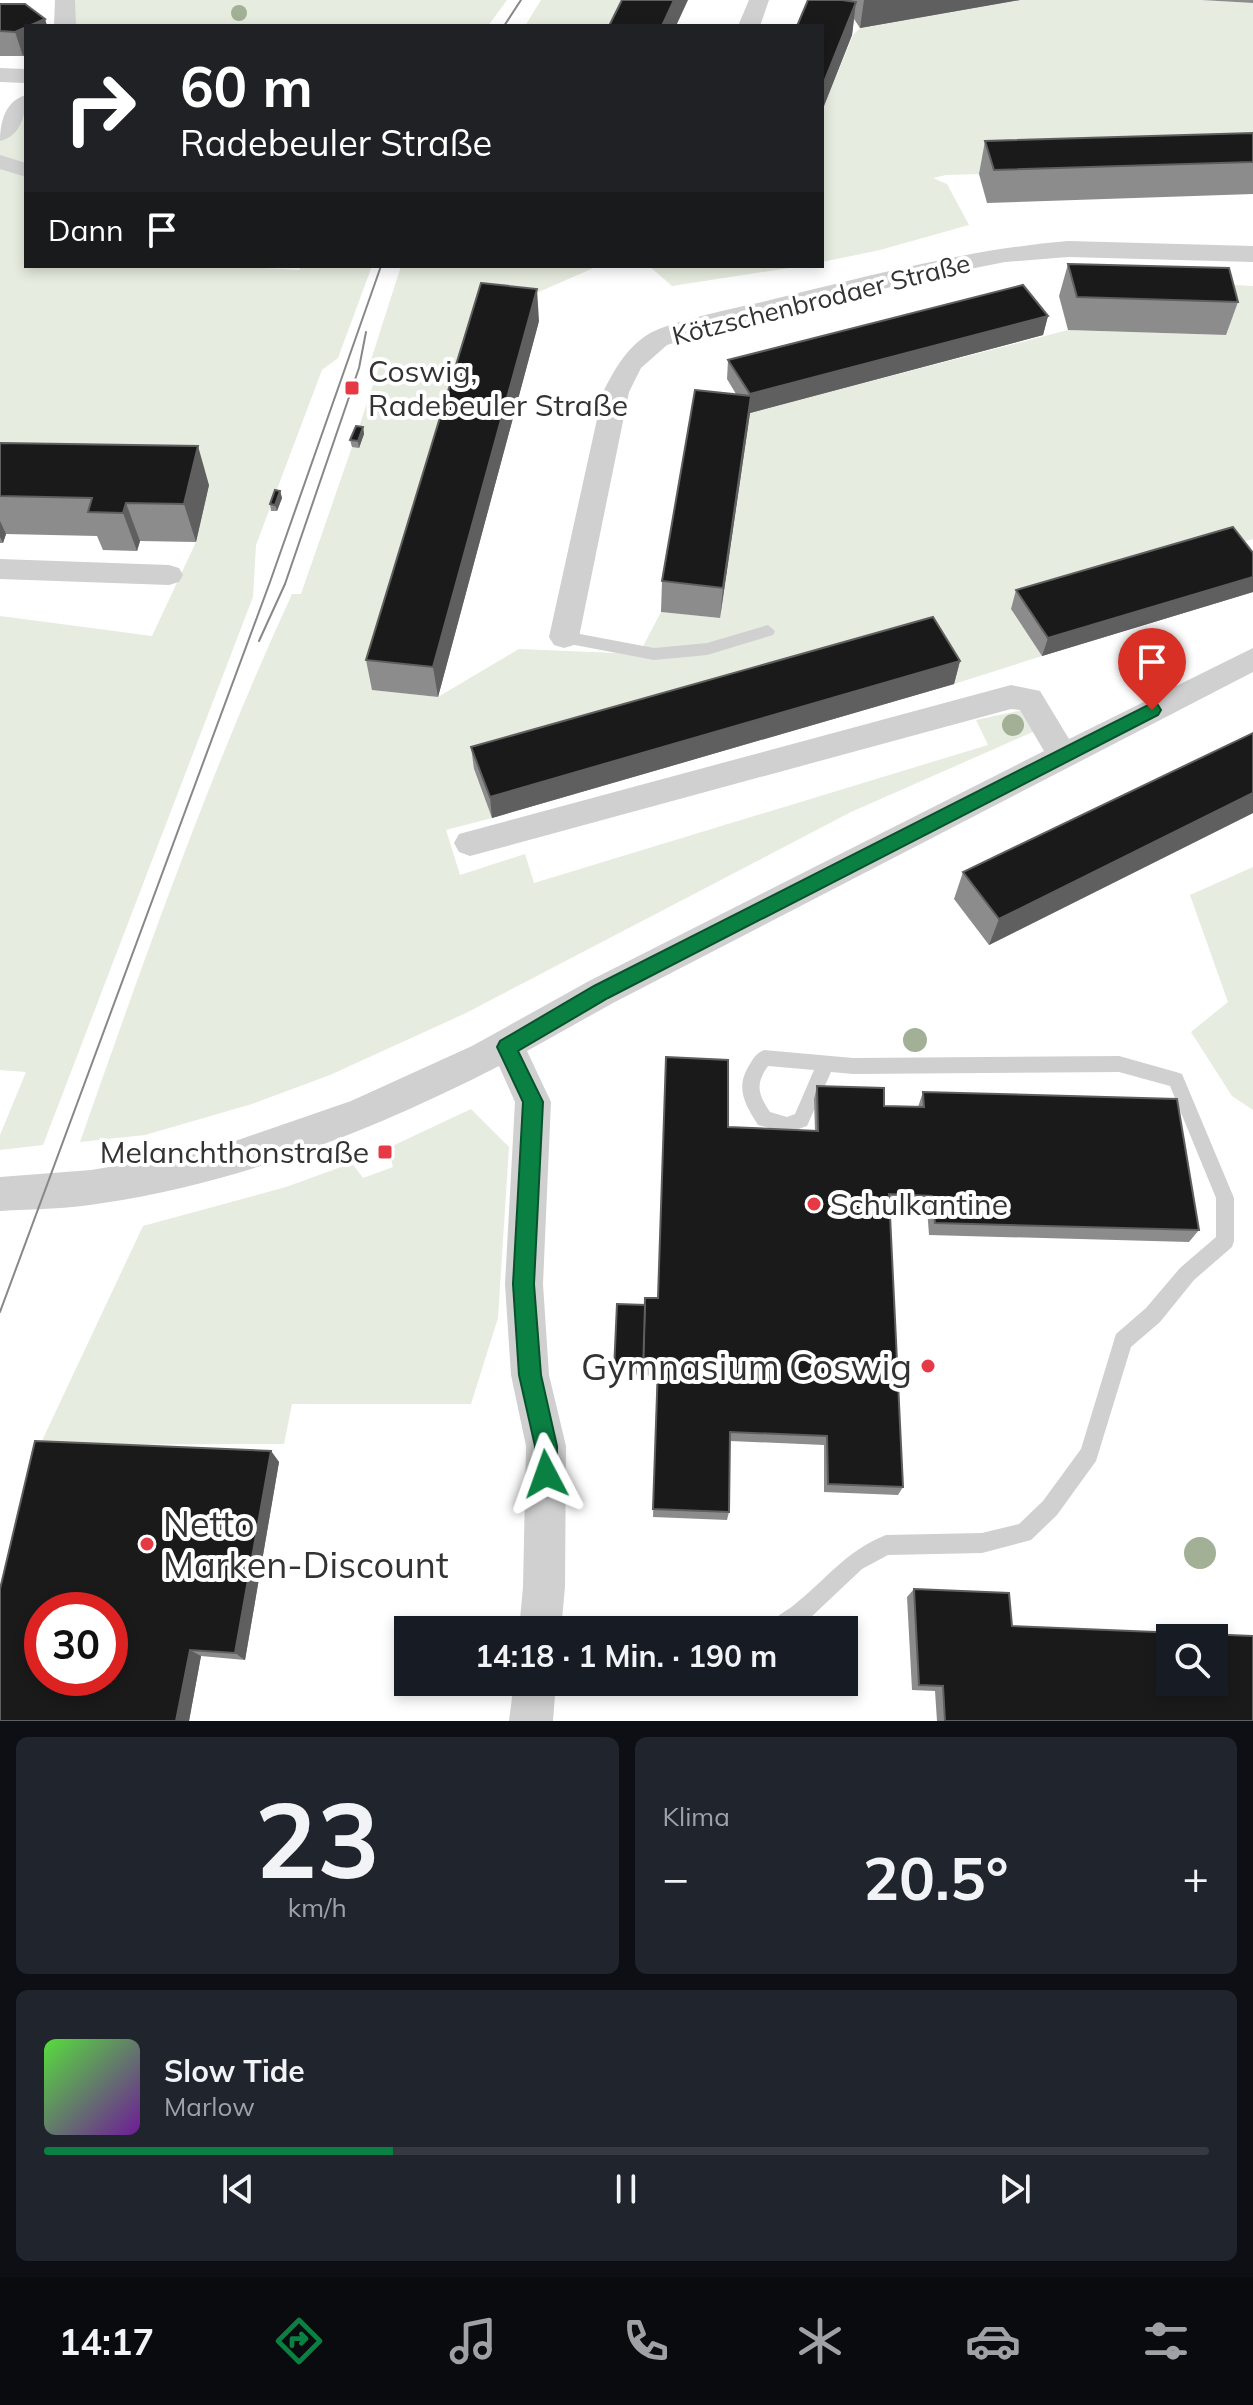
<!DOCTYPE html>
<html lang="de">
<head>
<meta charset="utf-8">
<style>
  body { margin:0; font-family:Mulish,sans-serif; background:#20242c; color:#f1f3f6; height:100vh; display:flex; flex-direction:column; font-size:30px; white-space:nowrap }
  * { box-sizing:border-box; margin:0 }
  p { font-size:26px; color:#9ea1a6 }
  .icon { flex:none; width:44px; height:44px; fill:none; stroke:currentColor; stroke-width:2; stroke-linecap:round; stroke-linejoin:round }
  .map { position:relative; height:1721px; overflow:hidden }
  .details { display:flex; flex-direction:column; gap:16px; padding:16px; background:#0d0f14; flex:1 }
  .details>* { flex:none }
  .hud { position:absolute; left:24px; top:24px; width:800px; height:244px; border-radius:0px; box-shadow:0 4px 12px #0003; background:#202124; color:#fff; overflow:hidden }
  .buttons { position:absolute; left:1156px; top:1624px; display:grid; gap:16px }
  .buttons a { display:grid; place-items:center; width:72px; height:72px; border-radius:0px; background:#171b24; box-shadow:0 4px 12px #0003; font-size:40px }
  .speed { position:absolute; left:24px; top:1592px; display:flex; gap:16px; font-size:40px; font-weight:700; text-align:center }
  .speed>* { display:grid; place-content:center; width:104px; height:104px; border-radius:50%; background:#171b24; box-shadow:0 4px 12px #0003; line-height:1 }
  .speed .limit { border:12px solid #d22; background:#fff; color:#111 }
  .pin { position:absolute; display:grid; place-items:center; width:68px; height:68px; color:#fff; margin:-82px -34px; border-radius:50% 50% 50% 0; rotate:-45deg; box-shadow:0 0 8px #0007 }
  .pin .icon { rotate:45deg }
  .me { position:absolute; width:88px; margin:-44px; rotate:356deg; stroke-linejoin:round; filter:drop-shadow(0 0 6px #0008) }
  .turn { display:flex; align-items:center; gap:28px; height:168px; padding:0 24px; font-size:36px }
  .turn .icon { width:104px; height:104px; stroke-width:2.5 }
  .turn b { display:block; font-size:56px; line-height:68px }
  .then { display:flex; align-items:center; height:76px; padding:0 24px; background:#0003; gap:16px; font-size:30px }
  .big { font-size:60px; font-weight:700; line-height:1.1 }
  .details .tile { flex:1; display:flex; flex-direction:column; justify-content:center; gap:12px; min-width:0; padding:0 28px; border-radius:12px; background:#20242c }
  .details .dial { align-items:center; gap:0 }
  .dial b { font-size:104px; line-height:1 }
  .song { display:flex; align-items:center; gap:24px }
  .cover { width:96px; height:96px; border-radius:12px; background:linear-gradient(135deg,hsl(110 70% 55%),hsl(280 70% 35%)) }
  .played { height:8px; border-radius:4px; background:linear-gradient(90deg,#0b8043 30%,#363941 30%) }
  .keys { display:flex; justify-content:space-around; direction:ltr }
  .heat { display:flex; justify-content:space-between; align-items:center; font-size:44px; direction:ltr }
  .details .tiles { flex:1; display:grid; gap:16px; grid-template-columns:1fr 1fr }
  .tile:last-child { grid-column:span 2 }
  .trip { position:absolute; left:394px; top:1616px; width:464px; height:80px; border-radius:0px; background:#171b24; box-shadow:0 4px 12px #0003; font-weight:700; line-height:80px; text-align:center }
  .dock { display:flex; height:128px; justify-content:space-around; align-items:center; background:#090b0e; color:#9ea1a6 }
  .dock .icon { width:56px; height:56px }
  .dock .selected { color:#0b8043 }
  .dock b { font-size:36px; color:#f1f3f6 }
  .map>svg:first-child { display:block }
  .green { fill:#e6ecdf }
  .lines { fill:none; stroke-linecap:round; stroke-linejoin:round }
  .service { fill:#d0d0d0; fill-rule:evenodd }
  .minor { fill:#d0d0d0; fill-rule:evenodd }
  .tram { stroke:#888; stroke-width:2 }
  .tree { fill:#a2b095 }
  .wall { fill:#8c8c8c }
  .shaded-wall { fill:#5f5f5f }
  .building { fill:#1a1a1a; stroke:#5f5f5f; stroke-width:2; fill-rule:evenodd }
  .route { fill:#0b8043; stroke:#07532c; stroke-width:2 }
  .poi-dot { fill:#e63946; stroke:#fff; stroke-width:3 }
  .labels { text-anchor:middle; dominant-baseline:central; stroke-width:8; stroke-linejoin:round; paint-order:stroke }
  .far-street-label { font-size:26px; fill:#333; stroke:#fff }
  .poi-label { font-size:30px; fill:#333; stroke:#fff; text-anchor:start }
  .near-poi-label { font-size:36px; fill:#333; stroke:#fff; text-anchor:end }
</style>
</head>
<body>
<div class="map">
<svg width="1253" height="1721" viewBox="0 0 1253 1721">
  <rect width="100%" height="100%" fill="#fff"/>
  <g class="green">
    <polygon points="69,0 507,0 488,26 68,26"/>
    <polygon points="541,0 638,0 625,26 525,26"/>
    <polygon points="1020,0 1201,0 1253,3 1253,166 946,175 933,178 947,184 969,225 880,250 822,262 822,111 853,35 860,28"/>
    <polygon points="26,102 26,266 224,266 299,270 301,266 372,266 338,358 322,370 256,545 253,597 43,1145 0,1150 0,1135 26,1072 0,1070 0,616 152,636 196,542 209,485 0,481 0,136"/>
    <path d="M401 266H598L484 316 373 690 438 697 519 649 639 654 661 612 720 618 748 413 1068 330 1225 335 1217 284 1253 286V539L1012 608 1042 656 954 684 927 640 474 770 492 818 446 830 460 875 525 854 534 883 988 745 976 720 1023 710 1035 731 851 812 466 1013 330 1075 252 1104 145 1135 80 1142C145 957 210 772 292 594H301L352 447H359L364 434 357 433 381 361 371 360Z"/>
    <polygon points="649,266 802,266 672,286"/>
    <polygon points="1253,867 1253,1110 1232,1096 1191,1032 1228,1002 1190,895"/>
    <polygon points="471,1109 509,1147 498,1318 471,1404 292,1404 284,1444 40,1445 143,1226 286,1187 352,1163 363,1178 393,1167 388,1148"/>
  </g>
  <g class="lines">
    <g class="service">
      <polygon points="768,625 775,631 773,635 707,655 654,660 564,643 557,637 564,631 654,648 707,643"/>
      <path d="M764 1050 853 1058 1119 1056 1176 1072 1182 1074 1234 1198V1241L1232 1247 1194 1280 1160 1322 1131 1347 1096 1461 1057 1515 1031 1540 982 1553 888 1555 862 1569 809 1619 794 1630H766C771 1618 784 1613 794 1605 827 1579 844 1552 886 1535L982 1533 1019 1524 1043 1501 1081 1449 1116 1334 1146 1308 1180 1268 1216 1237V1198L1170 1086 1119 1072 853 1074 831 1072 807 1126 787 1133 758 1125C744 1103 735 1087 750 1064 754 1057 757 1053 764 1050ZM768 1066 814 1070 795 1114 787 1117 770 1112C758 1094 755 1084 768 1066Z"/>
    </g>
    <g class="minor">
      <polygon points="55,0 75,0 76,26 54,26"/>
      <polygon points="749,0 769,0 760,26 738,26"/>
      <polygon points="0,68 26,69 26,83 0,82"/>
      <path d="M26 95C26 114 21 136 0 141 0 122 5 101 26 95Z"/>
      <polygon points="0,155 26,163 26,177 0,169"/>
      <path d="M1068 241 1253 246V262L1068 257 1005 262 950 273 732 325 667 345 641 368 629 392 579 637 574 645 564 648 554 645 549 637 603 392C615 369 625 350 647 335 664 323 734 308 758 303 861 278 962 250 1068 241Z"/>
      <polygon points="0,559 169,565 179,568 183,575 179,582 169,585 0,579"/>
      <path d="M1253 648V672L613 1003 527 1051 551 1102 543 1284 549 1375 566 1446 565 1587 561 1630H519L523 1587 526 1446 511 1375 505 1284 515 1102 499 1066C374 1130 242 1182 103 1203 69 1209 34 1209 0 1211V1177L91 1170 170 1157 235 1141 351 1101 472 1046 589 981 1044 751 1020 710 1011 709 470 856 459 852 454 843 459 834 1011 685 1040 691 1069 739Z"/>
      <polygon points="514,1682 556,1682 553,1721 509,1721"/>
    </g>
    <g class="tram">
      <polyline points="504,26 521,0"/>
      <polyline points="259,641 285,584 359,368 366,332"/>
      <polyline points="0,1312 270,582 381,266"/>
    </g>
  </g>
  <g class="tree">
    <circle cx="239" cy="13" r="8"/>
    <circle cx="1013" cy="725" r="11"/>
    <circle cx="915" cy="1040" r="12"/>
    <circle cx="1200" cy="1553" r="16"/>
  </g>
  <g class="wall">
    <polygon points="808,0 1020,0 860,28 854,19 852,35 822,111 822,26"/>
    <polygon points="1201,0 1253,0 1253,3"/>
    <polygon points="0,4 45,19 47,26 26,26 23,56 0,56"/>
    <polygon points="1253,133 1253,194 987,203 979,174 985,141"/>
    <polygon points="1068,264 1238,302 1226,335 1068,330 1059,296"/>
    <polygon points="1048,316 1043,335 750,413 720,618 661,612 662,581 736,394 727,379 728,360"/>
    <polygon points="539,321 438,697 372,690 366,660"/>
    <polygon points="363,427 364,434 359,448 352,447 350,440"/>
    <polygon points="0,443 209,485 196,542 140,541 137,551 103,550 97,536 6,534 3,543 0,543"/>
    <polygon points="280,491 282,498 277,511 271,511 270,504"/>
    <polygon points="1253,553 1253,592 1042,656 1011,609 1016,590"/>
    <polygon points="960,661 954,684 492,818 474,769 471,747"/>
    <polygon points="1253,733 1253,813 989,945 954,899 963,872"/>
    <polygon points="817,1086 884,1106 918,1107 923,1092 1199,1230 1189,1242 929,1235 927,1208 889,1207 903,1487 898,1495 824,1492 824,1445 730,1441 729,1512 727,1520 653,1517 657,1376 643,1375 643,1373 643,1375 614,1374 617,1304 645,1305 658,1298 728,1127 815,1131 814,1099"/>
    <polygon points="271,1451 279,1462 245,1660 201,1656 189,1721 0,1721"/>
    <polygon points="914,1589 1012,1626 1253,1721 937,1721 935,1691 912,1690 907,1597"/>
  </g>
  <g class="shaded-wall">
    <polygon points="674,0 688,0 676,26 662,26"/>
    <polygon points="864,0 1020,0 860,28"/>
    <polygon points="856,2 852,35 822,111 822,87"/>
    <polygon points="45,19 47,26 28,26"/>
    <polygon points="26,27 26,55 23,56 15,32"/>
    <polygon points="537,289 539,321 438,697 433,667"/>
    <polygon points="1048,316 1043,335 750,413 720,618 723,588 748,413 750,394"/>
    <polygon points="363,427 364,434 359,448 358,441"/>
    <polygon points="198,446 209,485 196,542 184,504"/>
    <polygon points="280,491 282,498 277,511 275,505"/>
    <polygon points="126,503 140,541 137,551 123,513"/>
    <polygon points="0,521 6,534 3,543 0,537"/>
    <polygon points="1253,577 1253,592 1042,656 1048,638"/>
    <polygon points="960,661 954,684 492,818 490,797"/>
    <polygon points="1253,793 1253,813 989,945 999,919"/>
    <polygon points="271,1451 279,1462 245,1660 235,1653"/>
    <polygon points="190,1650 201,1656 189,1721 176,1721"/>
  </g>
  <g class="building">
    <polygon points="622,0 674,0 662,26 609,26"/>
    <polygon points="808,0 842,0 856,2 822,87 822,26 797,26"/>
    <polygon points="0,4 25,4 45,19 15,32 0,31"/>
    <polygon points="1253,133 1253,162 1186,164 994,170 985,141"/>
    <polygon points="1068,264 1229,268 1238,302 1077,297"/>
    <polygon points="481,283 537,289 433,667 366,660"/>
    <polygon points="1023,285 1048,316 750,394 728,360"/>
    <polygon points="695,390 751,396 723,588 662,581"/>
    <polygon points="356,426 363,427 358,441 350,440"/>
    <polygon points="0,443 198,446 184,504 126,503 123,513 88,512 92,498 0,496"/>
    <polygon points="275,490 280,491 275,505 270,504"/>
    <polygon points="1233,527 1253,553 1253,577 1048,638 1016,590"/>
    <polygon points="933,617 960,661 490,797 471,747"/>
    <polygon points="1253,733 1253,793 999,919 963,872"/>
    <polygon points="666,1057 728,1060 728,1127 818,1131 817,1086 884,1088 884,1106 924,1107 923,1092 1177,1099 1199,1230 935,1223 932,1196 889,1194 903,1487 828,1484 827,1436 730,1432 729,1512 653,1509 658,1366 643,1365 644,1331 645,1298 658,1298"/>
    <polygon points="617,1304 645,1305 643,1372 614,1370"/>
    <path d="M35 1441 271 1451 235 1653 190 1650 176 1721H0V1589ZM42 1610H110V1678H42Z"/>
    <path d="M914 1589 1009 1593 1012 1626 1253 1636V1721H945L943 1686 919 1685ZM1170 1638H1214V1682H1170Z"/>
  </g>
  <polygon class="route" points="1152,703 1158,705 1161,710 1158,715 608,998 518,1051 543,1102 534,1284 541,1375 557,1446 557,1474 554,1482 546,1486 538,1482 535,1474 535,1446 519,1375 513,1284 523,1102 497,1047 500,1041 594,986"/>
  <g class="poi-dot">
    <rect x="344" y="380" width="16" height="16" rx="4"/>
    <rect x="377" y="1144" width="16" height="16" rx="4"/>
    <circle cx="814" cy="1204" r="8"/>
    <circle cx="928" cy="1366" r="8"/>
    <circle cx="147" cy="1544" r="8"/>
  </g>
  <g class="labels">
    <g class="far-street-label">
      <text transform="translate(821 299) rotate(-14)">Kötzschenbrodaer Straße</text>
    </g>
    <g class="poi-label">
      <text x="368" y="371">Coswig,<tspan x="368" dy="34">Radebeuler Straße</tspan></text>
      <text x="369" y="1152" text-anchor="end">Melanchthonstraße</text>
      <text x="830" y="1204">Schulkantine</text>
    </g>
    <g class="near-poi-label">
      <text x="912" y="1366">Gymnasium Coswig</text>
      <text x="163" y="1523" text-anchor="start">Netto<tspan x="163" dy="41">Marken-Discount</tspan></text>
    </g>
  </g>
</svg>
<div class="buttons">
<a><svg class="icon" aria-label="search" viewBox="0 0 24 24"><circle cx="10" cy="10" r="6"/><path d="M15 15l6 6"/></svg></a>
</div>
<div class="speed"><div class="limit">30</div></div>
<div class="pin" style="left:1152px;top:710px;background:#d93025"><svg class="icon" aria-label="arrive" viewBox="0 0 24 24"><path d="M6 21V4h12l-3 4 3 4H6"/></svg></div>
<svg class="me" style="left:546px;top:1474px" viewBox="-20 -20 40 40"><path d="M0-17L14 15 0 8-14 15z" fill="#0b8043" stroke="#fff" stroke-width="4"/></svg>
<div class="trip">14:18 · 1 Min. · 190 m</div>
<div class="hud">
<div class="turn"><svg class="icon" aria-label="right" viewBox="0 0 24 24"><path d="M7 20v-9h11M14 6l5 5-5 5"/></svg><div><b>60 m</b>Radebeuler Straße</div></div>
<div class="then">Dann<svg class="icon" aria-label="arrive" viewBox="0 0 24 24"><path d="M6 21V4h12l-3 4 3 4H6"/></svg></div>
</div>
</div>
<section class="details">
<div class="tiles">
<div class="tile dial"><b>23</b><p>km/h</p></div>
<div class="tile"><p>Klima</p>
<div class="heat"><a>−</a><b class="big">20.5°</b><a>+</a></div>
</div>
<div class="tile">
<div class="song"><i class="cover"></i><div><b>Slow Tide</b><p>Marlow</p></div></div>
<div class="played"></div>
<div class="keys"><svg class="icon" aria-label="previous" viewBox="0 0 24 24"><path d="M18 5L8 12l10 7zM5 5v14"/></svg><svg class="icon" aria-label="pause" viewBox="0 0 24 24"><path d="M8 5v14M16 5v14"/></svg><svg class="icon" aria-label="next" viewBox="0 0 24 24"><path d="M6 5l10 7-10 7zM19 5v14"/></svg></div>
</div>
</div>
</section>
<nav class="dock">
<b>14:17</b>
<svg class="icon selected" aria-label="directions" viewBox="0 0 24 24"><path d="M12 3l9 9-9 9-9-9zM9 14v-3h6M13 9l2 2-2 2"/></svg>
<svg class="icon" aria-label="music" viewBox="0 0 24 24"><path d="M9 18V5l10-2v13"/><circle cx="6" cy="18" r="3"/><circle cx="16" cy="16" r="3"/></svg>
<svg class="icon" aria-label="phone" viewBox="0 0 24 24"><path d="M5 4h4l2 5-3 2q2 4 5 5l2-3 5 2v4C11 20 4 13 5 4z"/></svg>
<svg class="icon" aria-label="climate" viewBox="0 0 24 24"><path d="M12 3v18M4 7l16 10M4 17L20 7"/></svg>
<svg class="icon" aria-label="car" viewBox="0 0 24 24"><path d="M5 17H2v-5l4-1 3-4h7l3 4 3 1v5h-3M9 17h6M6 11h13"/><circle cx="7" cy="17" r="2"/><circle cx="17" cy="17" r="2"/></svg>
<svg class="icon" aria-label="filters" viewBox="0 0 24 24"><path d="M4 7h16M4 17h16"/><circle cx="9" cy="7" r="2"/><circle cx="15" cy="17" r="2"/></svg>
</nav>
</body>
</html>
